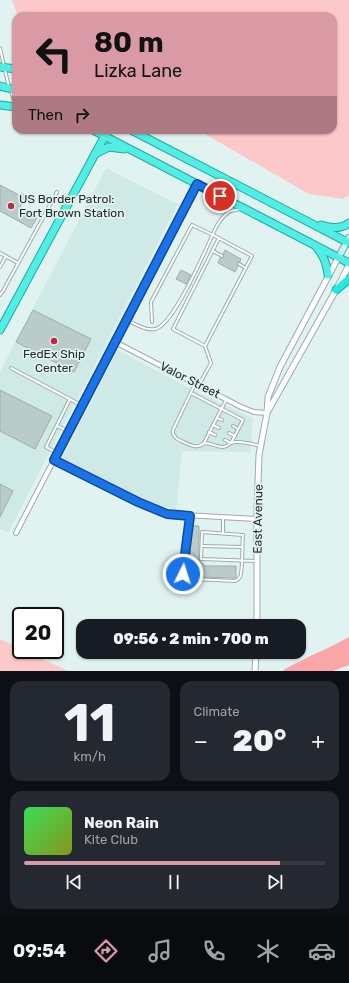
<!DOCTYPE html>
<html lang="en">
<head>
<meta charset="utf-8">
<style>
  body { margin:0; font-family:Rubik,sans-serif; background:#242831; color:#f1f3f6; height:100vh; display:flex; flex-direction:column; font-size:15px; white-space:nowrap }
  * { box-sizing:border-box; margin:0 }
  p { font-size:13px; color:#9ea1a6 }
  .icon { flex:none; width:22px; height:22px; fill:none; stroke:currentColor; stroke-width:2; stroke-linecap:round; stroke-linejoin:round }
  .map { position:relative; height:671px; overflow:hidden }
  .side { display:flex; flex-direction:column; gap:10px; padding:10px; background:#0d0f14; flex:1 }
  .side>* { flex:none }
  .banner { position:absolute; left:12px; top:12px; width:325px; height:122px; border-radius:12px; box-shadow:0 1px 3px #0004; background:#d999a5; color:#111; overflow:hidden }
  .speed { position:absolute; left:12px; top:607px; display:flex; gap:8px; font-size:20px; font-weight:700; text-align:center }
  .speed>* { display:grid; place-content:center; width:52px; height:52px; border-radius:50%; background:#171b24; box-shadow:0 1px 3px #0004; line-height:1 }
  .speed .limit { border:2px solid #111; border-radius:6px; background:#fff; color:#111 }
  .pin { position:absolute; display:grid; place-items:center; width:34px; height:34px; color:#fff; margin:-17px; border:2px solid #fff; border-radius:50%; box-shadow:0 1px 4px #0007 }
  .me { position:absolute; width:44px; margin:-22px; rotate:4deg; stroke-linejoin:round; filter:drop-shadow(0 0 3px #0008) }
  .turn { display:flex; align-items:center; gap:14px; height:84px; padding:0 16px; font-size:18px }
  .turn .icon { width:52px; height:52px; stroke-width:2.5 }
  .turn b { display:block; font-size:28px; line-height:34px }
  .then { display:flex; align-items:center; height:38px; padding:0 16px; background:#0003; gap:8px; font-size:15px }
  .big { font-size:30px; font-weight:800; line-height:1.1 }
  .side .widget { flex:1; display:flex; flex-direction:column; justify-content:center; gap:6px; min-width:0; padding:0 14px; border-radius:12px; background:#242831 }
  .side .dial { align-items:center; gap:0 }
  .dial b { font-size:52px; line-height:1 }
  .song { display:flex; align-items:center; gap:12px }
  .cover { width:48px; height:48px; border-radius:6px; background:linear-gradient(135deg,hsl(130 70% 55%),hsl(70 70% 35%)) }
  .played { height:4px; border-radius:2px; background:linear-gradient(90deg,#d999a5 85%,#363941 85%) }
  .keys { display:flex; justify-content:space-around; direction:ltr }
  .heat { display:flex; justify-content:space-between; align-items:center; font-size:22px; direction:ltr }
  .side .tiles { flex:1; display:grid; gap:10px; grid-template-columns:1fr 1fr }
  .widget:last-child { grid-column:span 2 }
  .trip { position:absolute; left:76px; top:619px; width:230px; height:40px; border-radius:12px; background:#171b24; box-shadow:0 1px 3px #0004; font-weight:800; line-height:40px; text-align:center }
  .tabs { display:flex; height:64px; justify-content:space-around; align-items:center; background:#090b0e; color:#9ea1a6 }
  .tabs .icon { width:28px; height:28px }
  .tabs .current { color:#d999a5 }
  .tabs b { font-size:18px; color:#f1f3f6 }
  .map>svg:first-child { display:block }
  .built { fill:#cee9e6 }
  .green { fill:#fdc8c9 }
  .water { fill:#faa6a9 }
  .building { fill:#baccca; stroke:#9daeac }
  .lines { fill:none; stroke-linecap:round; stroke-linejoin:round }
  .service-casing { stroke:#9badab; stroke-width:4 }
  .minor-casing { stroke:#9badab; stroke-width:6 }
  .tertiary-casing { stroke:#9badab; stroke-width:7 }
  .secondary-casing { stroke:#9badab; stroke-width:8 }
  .trunk-casing { stroke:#24a79f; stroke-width:9 }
  .motorway-casing { stroke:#24a79f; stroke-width:9 }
  .service { stroke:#fff; stroke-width:2 }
  .minor { stroke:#fff; stroke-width:4 }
  .tertiary { stroke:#fff; stroke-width:5 }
  .secondary { stroke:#bdf9f5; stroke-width:5.5 }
  .trunk { stroke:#50eee4; stroke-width:7 }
  .motorway { stroke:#24eade; stroke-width:7 }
  .route-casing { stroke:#114b97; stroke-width:10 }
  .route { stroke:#1a73e8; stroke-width:7 }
  .poi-dot { fill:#bc2b43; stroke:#e1f3f1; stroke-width:1.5 }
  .labels { text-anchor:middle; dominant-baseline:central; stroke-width:3.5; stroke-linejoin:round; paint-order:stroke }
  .poi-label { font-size:12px; fill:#242b2a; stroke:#e1f3f1; text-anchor:start }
  .street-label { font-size:12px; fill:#242b2a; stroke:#e1f3f1 }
</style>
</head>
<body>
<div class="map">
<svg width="349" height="671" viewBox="0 0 349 671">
  <rect width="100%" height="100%" fill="#e1f3f1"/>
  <g class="built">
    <polygon points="106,168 178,204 8,533 0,529 0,372"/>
    <polygon points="118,350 189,388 253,418 250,452 182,451 176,509 153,505 62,458"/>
  </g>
  <g class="green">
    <polygon points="12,0 349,0 349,195 343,199 309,194 198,130 333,130 333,16 18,16"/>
    <polygon points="0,639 68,671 0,671"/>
  </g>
  <path class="water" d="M349 637V665L333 671H283L285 669C306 657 328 649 349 637Z"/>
  <g class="building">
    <polygon points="0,185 19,195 21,193 28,197 25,202 23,202 19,209 37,218 31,228 0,211"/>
    <polygon points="225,250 241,259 240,262 237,263 238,266 235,272 218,263 220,258 224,257 223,254"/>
    <polygon points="181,270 191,275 186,284 176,279"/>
    <polygon points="33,310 91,339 74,372 16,342"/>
    <polygon points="0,390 52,416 35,449 0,431"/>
    <polygon points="0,484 13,491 0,517"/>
    <polygon points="191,526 199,526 199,560 205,566 236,566 236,577 235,578 196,577 196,571 192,571 192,560 187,560"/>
  </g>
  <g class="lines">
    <defs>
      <g id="service">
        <polyline points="0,48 4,66"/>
        <polyline points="5,70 9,87"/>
        <polyline points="11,91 15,104"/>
        <polyline points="46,212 58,219"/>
        <polyline points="213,251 222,256"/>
        <polyline points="0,253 18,263"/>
        <polyline points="239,264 246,268"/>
        <polyline points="0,267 6,256"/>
        <polyline points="0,295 3,291 57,192"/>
        <path d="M127 320C135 324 146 331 155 329 172 326 200 262 208 245 213 234 218 219 229 212 232 210 237 210 241 209"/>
        <polyline points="152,322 151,302 192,225 213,235 252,256 205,346 211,363 199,385"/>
        <polyline points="205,346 173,329 219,238"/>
        <polyline points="11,368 81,405"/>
        <path d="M195 384 173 430V434L177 439C185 442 197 451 204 443 211 443 217 447 223 447 227 447 228 445 231 443 239 440 252 444 260 446"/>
        <polyline points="191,393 243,420 231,443 225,440"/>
        <polyline points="217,418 222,420"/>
        <polyline points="213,425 219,428"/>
        <polyline points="57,426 68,431"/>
        <polyline points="233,426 238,429"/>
        <polyline points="209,432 215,435"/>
        <polyline points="229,433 235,436"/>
        <polyline points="204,443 226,400"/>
        <polyline points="57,453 46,447 70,399"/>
        <path d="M190 516 183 570C184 576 185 578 191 579L235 581C237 580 239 579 240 577 243 572 242 542 243 535L202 532 201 559 256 561"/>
        <polyline points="223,533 223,517"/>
        <polyline points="202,546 242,547"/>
      </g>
      <g id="minor">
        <polyline points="115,342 241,407 254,412 267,413"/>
        <polyline points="54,460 138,502 167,514 257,519"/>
        <polyline points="16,533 197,184"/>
      </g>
      <g id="tertiary">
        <polyline points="268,411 336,290 349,265"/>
        <polyline points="257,626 257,512 259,455 267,413 268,397 280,367 338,258"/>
        <polyline points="255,671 256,652"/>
      </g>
      <polyline id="secondary" points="338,258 349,238"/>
      <g id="trunk">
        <polyline points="0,67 16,69"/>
        <polyline points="0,86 16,90"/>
        <polyline points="0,105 16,107"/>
        <polyline points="93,130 349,263"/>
        <polyline points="131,130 349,243"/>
        <polyline points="95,154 109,147 124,149"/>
        <path d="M321 225C330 228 341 229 349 223"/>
        <path d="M317 248C324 256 327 264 328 275"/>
        <polyline points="0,330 108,130"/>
      </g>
      <polyline id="motorway" points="336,290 349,279"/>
    </defs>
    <use href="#service" class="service-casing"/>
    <use href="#minor" class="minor-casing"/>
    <use href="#tertiary" class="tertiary-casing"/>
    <use href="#secondary" class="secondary-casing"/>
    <use href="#trunk" class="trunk-casing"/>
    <use href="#motorway" class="motorway-casing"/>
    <use href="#service" class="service"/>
    <use href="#minor" class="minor"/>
    <use href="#tertiary" class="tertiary"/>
    <use href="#secondary" class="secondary"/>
    <use href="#trunk" class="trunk"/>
    <use href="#motorway" class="motorway"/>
  </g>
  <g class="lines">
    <defs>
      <polyline id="route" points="183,574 183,570 190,516 167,514 138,502 54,460 197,184 220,196"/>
    </defs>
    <use href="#route" class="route-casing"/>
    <use href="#route" class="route"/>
  </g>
  <g class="poi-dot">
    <circle cx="11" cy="206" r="4"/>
    <circle cx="54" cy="341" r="4"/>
  </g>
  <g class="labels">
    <g class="poi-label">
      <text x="19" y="199">US Border Patrol:<tspan x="19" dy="14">Fort Brown Station</tspan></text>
      <text x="54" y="354" text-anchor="middle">FedEx Ship<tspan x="54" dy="14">Center</tspan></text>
    </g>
    <g class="street-label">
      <text transform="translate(190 380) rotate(27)">Valor Street</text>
      <text transform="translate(258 519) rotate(-89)">East Avenue</text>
    </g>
  </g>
</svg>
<div class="speed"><div class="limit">20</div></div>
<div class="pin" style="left:220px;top:196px;background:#d93025"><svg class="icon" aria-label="arrive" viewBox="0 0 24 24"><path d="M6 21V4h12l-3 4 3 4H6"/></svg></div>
<svg class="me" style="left:183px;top:574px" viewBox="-20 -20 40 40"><circle r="17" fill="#1a73e8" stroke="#fff" stroke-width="3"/><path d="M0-11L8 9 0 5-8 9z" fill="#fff"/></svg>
<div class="trip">09:56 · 2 min · 700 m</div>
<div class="banner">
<div class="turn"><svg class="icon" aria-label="left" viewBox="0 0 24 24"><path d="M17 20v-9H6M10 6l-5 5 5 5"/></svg><div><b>80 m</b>Lizka Lane</div></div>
<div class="then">Then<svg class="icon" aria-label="right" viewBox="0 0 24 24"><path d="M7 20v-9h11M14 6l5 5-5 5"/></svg></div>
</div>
</div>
<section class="side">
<div class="tiles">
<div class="widget dial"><b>11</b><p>km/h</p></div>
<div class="widget"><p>Climate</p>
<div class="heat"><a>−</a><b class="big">20°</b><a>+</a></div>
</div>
<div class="widget">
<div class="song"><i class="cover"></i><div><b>Neon Rain</b><p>Kite Club</p></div></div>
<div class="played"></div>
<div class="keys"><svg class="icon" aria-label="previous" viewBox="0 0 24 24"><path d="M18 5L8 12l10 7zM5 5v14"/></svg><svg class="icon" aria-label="pause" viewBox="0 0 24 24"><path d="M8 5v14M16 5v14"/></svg><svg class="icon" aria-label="next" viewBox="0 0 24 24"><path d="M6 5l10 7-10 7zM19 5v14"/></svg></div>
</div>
</div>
</section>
<nav class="tabs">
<b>09:54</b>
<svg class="icon current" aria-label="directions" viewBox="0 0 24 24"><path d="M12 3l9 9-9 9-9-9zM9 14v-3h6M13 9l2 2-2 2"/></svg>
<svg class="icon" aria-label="music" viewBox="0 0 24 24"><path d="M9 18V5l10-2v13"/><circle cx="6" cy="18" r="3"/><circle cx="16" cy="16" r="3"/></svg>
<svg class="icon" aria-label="phone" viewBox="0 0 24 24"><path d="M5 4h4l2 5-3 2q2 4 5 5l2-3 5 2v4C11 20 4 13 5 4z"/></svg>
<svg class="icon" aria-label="climate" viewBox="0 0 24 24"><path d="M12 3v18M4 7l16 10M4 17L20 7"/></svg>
<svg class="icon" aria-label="car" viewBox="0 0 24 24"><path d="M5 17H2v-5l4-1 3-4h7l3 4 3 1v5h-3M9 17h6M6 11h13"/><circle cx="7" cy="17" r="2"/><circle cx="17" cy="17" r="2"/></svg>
</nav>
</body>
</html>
